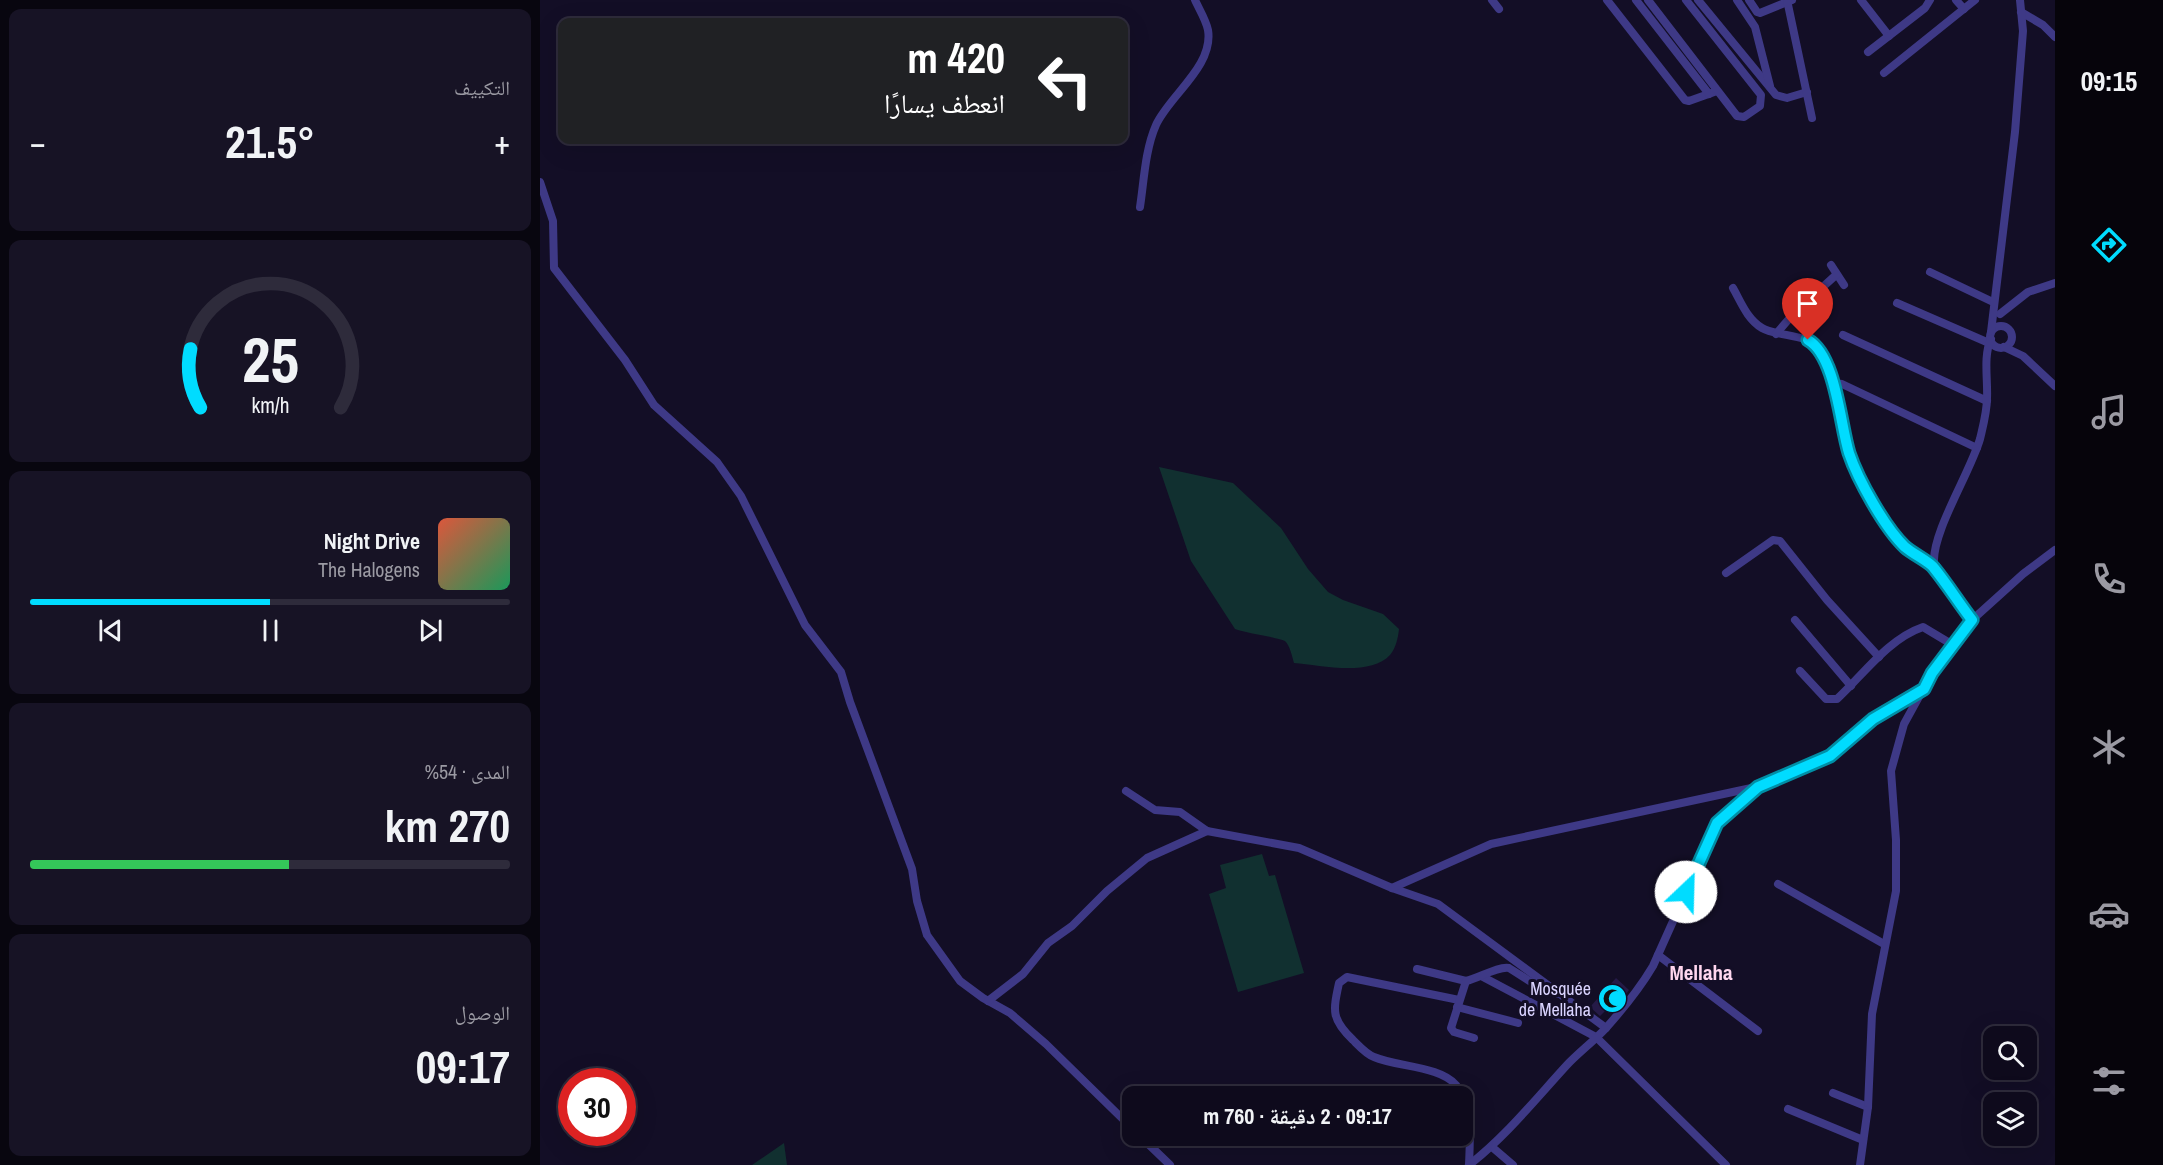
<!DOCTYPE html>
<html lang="ar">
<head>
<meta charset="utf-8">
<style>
  body { margin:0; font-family:"Archivo Narrow","Noto Naskh Arabic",sans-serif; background:#171325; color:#f1f3f6; direction:rtl; height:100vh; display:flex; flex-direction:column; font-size:22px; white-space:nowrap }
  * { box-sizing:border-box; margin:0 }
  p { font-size:20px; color:#9b9aa3 }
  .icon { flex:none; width:33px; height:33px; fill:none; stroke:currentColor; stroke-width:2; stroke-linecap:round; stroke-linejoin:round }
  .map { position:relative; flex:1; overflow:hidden; direction:ltr }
  .side { display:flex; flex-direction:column; gap:9px; padding:9px; background:#08060f; width:540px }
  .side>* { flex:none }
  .guide { position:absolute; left:18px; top:18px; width:570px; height:126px; border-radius:12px; box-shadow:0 6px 24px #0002,0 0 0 2px #2e2b3b; direction:rtl; background:#202124; color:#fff; overflow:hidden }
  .fabs { position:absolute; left:1443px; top:1026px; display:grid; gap:12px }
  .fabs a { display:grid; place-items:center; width:54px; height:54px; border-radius:12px; background:#0e0a1c; box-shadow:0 6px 24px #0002,0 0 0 2px #2e2b3b; font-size:30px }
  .speed { position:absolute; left:18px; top:1068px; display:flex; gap:12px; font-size:30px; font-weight:700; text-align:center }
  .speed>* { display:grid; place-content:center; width:78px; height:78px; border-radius:50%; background:#0e0a1c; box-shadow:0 6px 24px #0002,0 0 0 2px #2e2b3b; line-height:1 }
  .speed .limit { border:9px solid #d22; background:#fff; color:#111 }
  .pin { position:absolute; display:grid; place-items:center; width:51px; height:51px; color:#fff; margin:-62px -26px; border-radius:50% 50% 50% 0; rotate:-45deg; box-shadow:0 0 6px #0007 }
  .pin .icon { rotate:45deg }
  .me { position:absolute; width:66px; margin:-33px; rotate:24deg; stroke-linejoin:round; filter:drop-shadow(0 0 4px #0008) }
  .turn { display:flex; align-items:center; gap:21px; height:126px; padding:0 24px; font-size:27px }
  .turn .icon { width:78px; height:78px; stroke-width:2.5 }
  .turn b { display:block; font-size:42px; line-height:51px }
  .big { font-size:45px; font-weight:700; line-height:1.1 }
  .side .tile { flex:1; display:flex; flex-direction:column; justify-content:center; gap:9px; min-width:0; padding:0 21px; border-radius:12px; background:#171325 }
  .side .dial { align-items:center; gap:0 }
  .dial svg { height:156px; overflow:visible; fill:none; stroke:#2e2b3b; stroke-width:7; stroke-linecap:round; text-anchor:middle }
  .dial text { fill:#f1f3f6; stroke:none }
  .song { display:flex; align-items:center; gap:18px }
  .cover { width:72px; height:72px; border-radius:9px; background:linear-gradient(135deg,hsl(10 70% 55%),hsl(150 70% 35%)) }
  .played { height:6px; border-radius:3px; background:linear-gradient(90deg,#00dcff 50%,#2e2b3b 50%) }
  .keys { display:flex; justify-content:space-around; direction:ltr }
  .heat { display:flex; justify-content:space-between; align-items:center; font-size:33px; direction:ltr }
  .charge { height:9px; border-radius:4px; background:linear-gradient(90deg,#34c759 54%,#2e2b3b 0) }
  .trip { position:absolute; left:582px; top:1086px; width:351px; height:60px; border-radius:12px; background:#0e0a1c; box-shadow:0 6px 24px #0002,0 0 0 2px #2e2b3b; font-weight:700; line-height:60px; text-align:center; direction:rtl }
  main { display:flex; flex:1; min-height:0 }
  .menu { display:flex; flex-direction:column; width:108px; justify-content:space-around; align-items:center; background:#06040b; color:#9b9aa3 }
  .menu .icon { width:42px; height:42px }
  .menu .on { color:#00dcff }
  .menu b { font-size:27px; color:#f1f3f6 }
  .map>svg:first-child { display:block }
  .green { fill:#113030 }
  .building { fill:#251a47 }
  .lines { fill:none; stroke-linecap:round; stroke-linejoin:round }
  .minor { stroke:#3e3986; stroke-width:8 }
  .route-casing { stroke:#008fa6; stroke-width:15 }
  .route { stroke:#00dcff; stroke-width:10 }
  .labels { text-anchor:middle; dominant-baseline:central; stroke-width:6; stroke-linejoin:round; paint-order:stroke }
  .poi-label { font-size:18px; fill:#dad4ff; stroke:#130e26; text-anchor:end }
  .quarter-label { font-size:21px; font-weight:bold; fill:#ffd6ee; stroke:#130e26 }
</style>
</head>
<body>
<main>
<nav class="menu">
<b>09:15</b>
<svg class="icon on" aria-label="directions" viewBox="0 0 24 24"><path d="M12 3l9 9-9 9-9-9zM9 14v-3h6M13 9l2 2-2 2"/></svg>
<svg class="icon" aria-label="music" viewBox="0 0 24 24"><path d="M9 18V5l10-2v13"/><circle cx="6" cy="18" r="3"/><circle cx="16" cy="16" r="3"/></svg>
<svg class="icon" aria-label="phone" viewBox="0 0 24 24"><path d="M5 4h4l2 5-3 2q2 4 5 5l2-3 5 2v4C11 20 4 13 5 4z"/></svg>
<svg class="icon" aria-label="climate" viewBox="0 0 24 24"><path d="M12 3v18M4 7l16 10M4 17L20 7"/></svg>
<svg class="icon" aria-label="car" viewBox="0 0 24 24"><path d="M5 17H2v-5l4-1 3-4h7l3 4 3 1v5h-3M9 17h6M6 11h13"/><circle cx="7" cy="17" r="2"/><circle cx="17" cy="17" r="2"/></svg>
<svg class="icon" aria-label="filters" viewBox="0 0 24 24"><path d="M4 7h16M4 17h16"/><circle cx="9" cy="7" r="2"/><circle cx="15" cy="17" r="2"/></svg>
</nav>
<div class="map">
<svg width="1515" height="1165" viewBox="0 0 1515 1165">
  <rect width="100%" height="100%" fill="#130e26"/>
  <g class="green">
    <path d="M619 467 693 483 741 528 768 569 788 592 803 600 843 614 859 629C858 638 856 648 850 655 830 677 780 665 754 663 752 656 750 646 745 641 741 638 705 633 695 629L651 561Z"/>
    <polygon points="722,854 729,876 735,875 764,973 698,992 669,894 686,888 680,865"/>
    <polygon points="244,1143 247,1165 212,1165"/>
  </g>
  <polygon class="building" points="1076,978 1089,990 1076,1008 1072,1004 1060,1016 1050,1007"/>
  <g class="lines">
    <g class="minor">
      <polyline points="952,0 959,9"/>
      <polyline points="1067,0 1145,100 1149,101 1177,91"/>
      <polyline points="1096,0 1169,94"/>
      <polyline points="1108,0 1197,116 1204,117 1220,106 1221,95 1146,0"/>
      <polyline points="1158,0 1236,95 1247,98 1267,92"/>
      <polyline points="1197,0 1215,27 1230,86"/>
      <polyline points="1209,0 1217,12 1220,13 1252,0"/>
      <polyline points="1247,0 1272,118"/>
      <polyline points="1321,0 1349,36"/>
      <polyline points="1416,0 1424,9"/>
      <polyline points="1481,12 1503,25 1515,37"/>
      <polyline points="1328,52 1385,8 1390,0"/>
      <polyline points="1344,73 1435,0"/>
      <polyline points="0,182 13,221 14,268 85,360 114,405 177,462 201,496 265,625 301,672 310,702 372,869 377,901 387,935 420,981 443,998 470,1013 506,1044 592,1128"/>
      <path d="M600 207C604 181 605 150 616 125 629 96 674 66 668 30 666 20 659 9 655 0"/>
      <polyline points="1291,265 1304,285"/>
      <polyline points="1390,272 1453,302"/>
      <path d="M1193 288C1201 302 1207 319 1222 328 1235 336 1270 335 1277 347 1296 379 1299 415 1309 451 1312 462 1319 473 1325 484 1342 517 1359 549 1394 566"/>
      <polyline points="1357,303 1449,343"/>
      <polyline points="1460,314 1488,292 1515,283"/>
      <circle cx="1461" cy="337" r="11"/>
      <polyline points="1451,332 1475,132 1483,31 1480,0"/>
      <polyline points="1236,334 1255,312 1296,275"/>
      <polyline points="1303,335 1447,401"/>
      <polyline points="1464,347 1483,356 1515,386"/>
      <polyline points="1294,383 1302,384 1437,448"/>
      <polyline points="1186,573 1233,540 1240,541 1287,600 1339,657"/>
      <polyline points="1255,620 1311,686"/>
      <path d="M1432 620C1423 607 1394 578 1394 563 1392 532 1430 473 1440 439 1443 426 1447 412 1447 398 1448 380 1443 356 1451 339"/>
      <path d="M1260 671 1286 699H1297C1323 675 1348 639 1383 627L1413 645"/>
      <polyline points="586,791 615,810 640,812 667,831 759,848 852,888 898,904 1066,1028"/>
      <polyline points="1238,884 1344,944"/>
      <polyline points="852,888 951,844 1216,787"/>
      <polyline points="1118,955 1218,1031"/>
      <polyline points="877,969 926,981"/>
      <polyline points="943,977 1056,1037 1186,1165"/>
      <path d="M919 1000 807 977 799 983C793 1011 791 1019 813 1040 819 1046 826 1054 834 1057 857 1067 900 1066 916 1085 933 1107 930 1139 929 1165"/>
      <polyline points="448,1001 483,974 508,943 532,926 567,891 607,858 667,831"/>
      <polyline points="917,1007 978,1023"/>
      <path d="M934 1038 914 1032 911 1028 926 981C939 978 958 966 969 968L1005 991 1016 994"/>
      <polyline points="1293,1093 1328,1107"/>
      <polyline points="1248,1109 1323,1140"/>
      <polyline points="600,1136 630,1165"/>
      <polyline points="952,1147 973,1165"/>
      <path d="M929 1165C966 1136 994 1101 1026 1066 1038 1053 1053 1042 1066 1028 1083 1009 1100 988 1113 966L1177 823 1218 787 1290 756 1333 719 1382 690"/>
      <polyline points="1320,1165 1328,1107 1332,1014 1356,891 1356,840 1351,771 1364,724 1392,673 1432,620 1483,574 1515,550"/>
    </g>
  </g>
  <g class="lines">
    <defs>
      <path id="route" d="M1146 892 1177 823 1218 787 1290 756 1333 719 1384 689 1392 673 1432 620C1419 603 1407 584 1394 568 1390 562 1373 554 1365 547 1345 528 1318 480 1309 453 1300 424 1296 356 1268 340"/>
    </defs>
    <use href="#route" class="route-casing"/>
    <use href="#route" class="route"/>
  </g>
  <defs>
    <symbol id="mosque-disc" viewBox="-11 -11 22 22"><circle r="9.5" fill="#00dcff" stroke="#130e26"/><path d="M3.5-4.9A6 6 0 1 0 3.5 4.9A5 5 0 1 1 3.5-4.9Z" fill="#111"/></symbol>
  </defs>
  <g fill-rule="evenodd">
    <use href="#mosque-disc" x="1056" y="982" width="33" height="33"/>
  </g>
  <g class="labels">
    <g class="poi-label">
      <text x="1051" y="988">Mosquée<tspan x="1051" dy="21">de Mellaha</tspan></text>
    </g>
    <g class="quarter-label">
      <text x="1161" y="972">Mellaha</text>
    </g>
  </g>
</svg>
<div class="fabs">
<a><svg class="icon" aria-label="search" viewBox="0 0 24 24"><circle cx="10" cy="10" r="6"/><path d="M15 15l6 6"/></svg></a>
<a><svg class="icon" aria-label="layers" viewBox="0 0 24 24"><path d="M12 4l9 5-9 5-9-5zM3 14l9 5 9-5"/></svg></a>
</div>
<div class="speed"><div class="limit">30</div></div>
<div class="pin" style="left:1268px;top:340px;background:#d93025"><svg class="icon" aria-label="arrive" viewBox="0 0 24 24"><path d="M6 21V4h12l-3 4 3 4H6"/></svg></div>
<svg class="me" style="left:1146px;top:892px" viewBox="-20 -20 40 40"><circle r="19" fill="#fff"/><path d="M0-13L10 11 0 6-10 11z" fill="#00dcff"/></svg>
<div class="trip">09:17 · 2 دقيقة · 760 m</div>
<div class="guide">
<div class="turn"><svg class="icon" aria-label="left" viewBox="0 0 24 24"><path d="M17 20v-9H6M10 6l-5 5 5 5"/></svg><div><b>420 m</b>انعطف يسارًا</div></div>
</div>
</div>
<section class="side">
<div class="tile"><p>التكييف</p>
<div class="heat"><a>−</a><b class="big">21.5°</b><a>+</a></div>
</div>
<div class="tile dial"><svg viewBox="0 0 100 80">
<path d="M14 69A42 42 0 1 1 86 69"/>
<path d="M14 69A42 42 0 0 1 9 39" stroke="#00dcff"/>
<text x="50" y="56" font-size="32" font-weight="700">25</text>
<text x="50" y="72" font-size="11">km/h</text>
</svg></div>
<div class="tile">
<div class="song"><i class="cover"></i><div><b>Night Drive</b><p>The Halogens</p></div></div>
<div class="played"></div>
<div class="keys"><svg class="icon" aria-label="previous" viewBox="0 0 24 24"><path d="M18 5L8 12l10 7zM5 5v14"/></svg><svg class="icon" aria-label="pause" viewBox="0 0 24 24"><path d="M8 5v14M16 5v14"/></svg><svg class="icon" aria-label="next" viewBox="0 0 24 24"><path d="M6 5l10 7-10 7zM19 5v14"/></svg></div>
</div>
<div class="tile"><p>المدى · 54%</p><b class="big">270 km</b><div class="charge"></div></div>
<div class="tile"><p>الوصول</p><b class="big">09:17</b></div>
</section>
</main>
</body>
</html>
